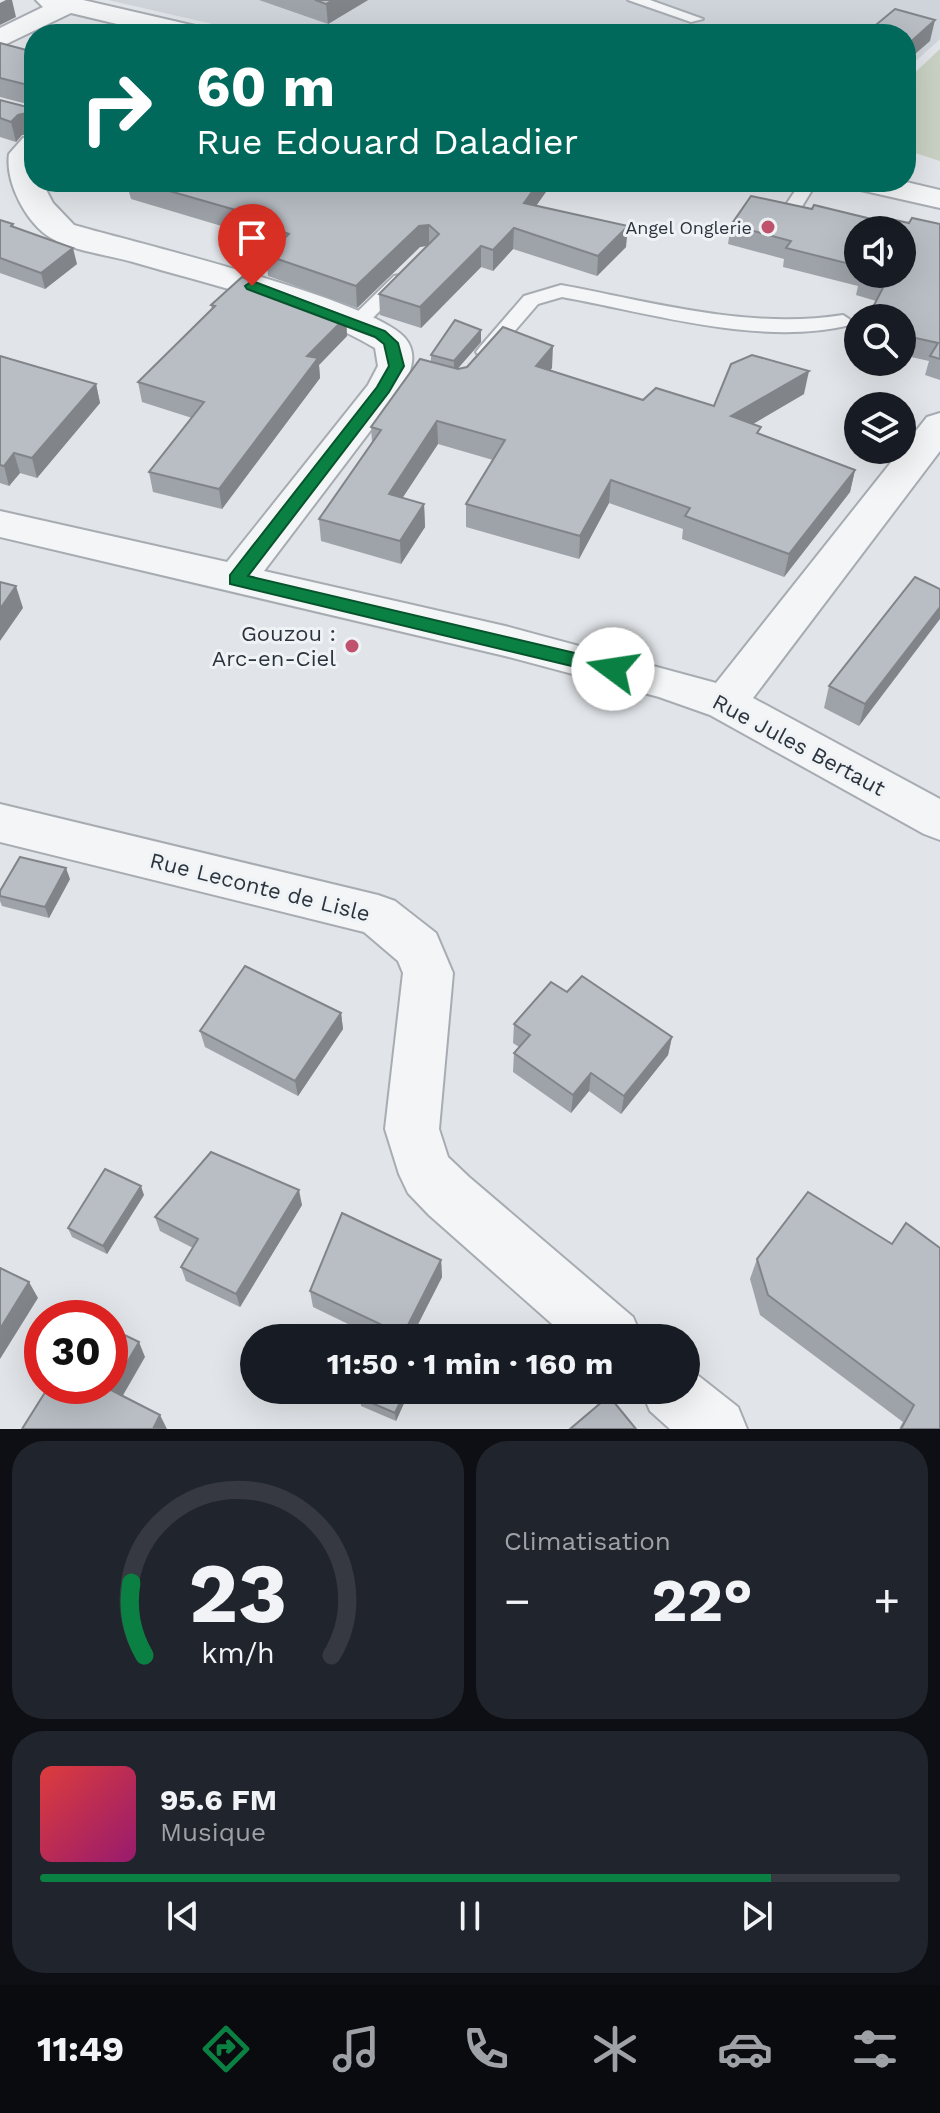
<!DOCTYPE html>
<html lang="fr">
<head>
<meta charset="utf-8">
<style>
  body { margin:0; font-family:"Work Sans",sans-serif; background:#20242c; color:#f1f3f6; height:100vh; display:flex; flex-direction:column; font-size:30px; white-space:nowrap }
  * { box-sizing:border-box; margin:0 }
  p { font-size:26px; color:#9ea1a6 }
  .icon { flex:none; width:44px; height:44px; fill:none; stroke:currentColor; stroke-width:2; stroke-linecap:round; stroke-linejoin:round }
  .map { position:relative; height:1429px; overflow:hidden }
  .side { display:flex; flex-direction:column; gap:12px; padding:12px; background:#0d0f14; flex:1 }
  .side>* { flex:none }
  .top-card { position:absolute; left:24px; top:24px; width:892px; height:168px; border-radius:32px; box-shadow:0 8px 32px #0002; background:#00695c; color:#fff; overflow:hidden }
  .tools { position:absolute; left:844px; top:216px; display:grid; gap:16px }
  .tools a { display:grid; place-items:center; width:72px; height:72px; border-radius:50%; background:#171b24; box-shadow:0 8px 32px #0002; font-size:40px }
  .speed { position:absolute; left:24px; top:1300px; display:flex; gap:16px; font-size:40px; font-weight:700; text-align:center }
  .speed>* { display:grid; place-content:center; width:104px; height:104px; border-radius:50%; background:#171b24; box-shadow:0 8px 32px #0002; line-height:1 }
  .speed .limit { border:12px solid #d22; background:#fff; color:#111 }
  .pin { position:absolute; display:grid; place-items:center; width:68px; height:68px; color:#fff; margin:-82px -34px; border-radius:50% 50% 50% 0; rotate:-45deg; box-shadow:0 0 8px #0007 }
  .pin .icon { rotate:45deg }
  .me { position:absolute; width:88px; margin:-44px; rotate:284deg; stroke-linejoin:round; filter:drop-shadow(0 0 6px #0008) }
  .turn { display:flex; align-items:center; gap:28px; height:168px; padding:0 40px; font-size:36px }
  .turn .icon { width:104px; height:104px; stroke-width:2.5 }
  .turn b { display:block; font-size:56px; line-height:68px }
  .big { font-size:60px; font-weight:700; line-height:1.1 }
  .side .card { flex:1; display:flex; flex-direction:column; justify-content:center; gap:12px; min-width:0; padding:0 28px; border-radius:32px; background:#20242c }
  .side .dial { align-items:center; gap:0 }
  .dial svg { height:208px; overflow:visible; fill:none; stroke:#363941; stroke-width:7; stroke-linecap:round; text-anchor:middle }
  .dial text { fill:#f1f3f6; stroke:none }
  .song { display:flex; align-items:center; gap:24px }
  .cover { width:96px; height:96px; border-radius:12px; background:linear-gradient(135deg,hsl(0 70% 55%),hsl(320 70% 35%)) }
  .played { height:8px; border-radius:4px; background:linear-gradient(90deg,#0b8043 85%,#363941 85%) }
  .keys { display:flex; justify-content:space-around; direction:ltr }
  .heat { display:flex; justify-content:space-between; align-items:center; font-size:44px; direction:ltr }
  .side .tiles { flex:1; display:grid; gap:12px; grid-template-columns:1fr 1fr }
  .card:last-child { grid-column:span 2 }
  .trip { position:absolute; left:240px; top:1324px; width:460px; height:80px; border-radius:40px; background:#171b24; box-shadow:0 8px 32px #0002; font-weight:700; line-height:80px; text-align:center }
  .menu { display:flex; height:128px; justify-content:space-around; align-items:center; background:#090b0e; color:#9ea1a6 }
  .menu .icon { width:56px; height:56px }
  .menu .on { color:#0b8043 }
  .menu b { font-size:36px; color:#f1f3f6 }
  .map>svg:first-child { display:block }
  .built { fill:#cfd4da }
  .green { fill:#c8d1c3 }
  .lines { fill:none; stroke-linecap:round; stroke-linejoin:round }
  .service-casing { stroke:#a7acb2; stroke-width:4 }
  .minor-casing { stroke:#a7acb2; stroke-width:4 }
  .service { fill:#f3f5f7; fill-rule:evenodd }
  .minor { fill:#f3f5f7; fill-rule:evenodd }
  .wall { fill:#9ea3a9; fill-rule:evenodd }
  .shaded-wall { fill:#818589 }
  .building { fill:#b8bec4; stroke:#818589; stroke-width:2 }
  .route { fill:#0b8043; stroke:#07532c; stroke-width:2 }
  .poi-dot { fill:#c1526e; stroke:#f0f3f6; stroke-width:3 }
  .labels { text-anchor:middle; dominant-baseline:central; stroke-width:6; stroke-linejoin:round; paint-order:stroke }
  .far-poi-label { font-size:18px; fill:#2b343e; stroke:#f0f3f6; text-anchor:end }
  .poi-label { font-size:22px; fill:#2b343e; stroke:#f0f3f6; text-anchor:end }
  .street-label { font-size:22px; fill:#2b343e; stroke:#f0f3f6 }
</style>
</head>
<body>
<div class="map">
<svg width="940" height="1429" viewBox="0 0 940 1429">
  <rect width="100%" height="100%" fill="#e1e4e8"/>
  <polygon class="built" points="108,0 940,0 940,39 906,70 906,34 256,34"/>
  <polygon class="green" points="940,49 940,161 906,150 906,81"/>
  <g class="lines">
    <defs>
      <g id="service">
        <polygon points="628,0 650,0 703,19 691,22"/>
        <polygon points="801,182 817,182 798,213 786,213 783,209"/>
        <polygon points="400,275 409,280 406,284 364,327 350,327 350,319 394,276"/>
        <path d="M561 285C653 302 749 330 843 315L852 321 850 325C761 347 650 313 562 297L538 304 493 356H479L476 352 479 348 524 296Z"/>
      </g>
      <g id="minor">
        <polygon points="36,0 83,0 204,28 208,34 159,34 71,13 0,47 0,28 43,7"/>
        <path d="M34 135V182H42L53 203 74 225C136 243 371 299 405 338 419 355 410 373 402 389L264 571 505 626 716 683 927 417 940 413V451L753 698 940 799V840L924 834 710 715 659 697 505 656 0 537V511L227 562 368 385 378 366 375 348C301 304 214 286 133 262 108 255 73 251 51 238 26 223 5 182 9 154L23 138Z"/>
        <polygon points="851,182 906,182 940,190 940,208 856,189"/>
        <polygon points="0,804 378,895 395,901 436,933 453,973 439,1129 448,1157 469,1177 633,1317 642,1338 568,1338 429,1215 408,1193 399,1174 385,1129 403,973 398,961 364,932 0,842"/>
        <polygon points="686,1366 738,1407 747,1429 670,1429 650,1411 641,1390 686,1390"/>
      </g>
    </defs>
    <use href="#service" class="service-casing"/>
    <use href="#minor" class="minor-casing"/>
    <use href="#service" class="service"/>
    <use href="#minor" class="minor"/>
  </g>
  <g class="wall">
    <polygon points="259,0 368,0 328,24"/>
    <polygon points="0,43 34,52 34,135 34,133 22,135 16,142 0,137 0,100 31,108 31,105 0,97"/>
    <polygon points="92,182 553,182 536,206 626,247 597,276 513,249 493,271 481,267 421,328 380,315 379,294 427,246 420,247 357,308 268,276 266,255 273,249 236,236 235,230 131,199 129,192"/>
    <path d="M812 209 888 223 940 224V380L925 375 929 361 902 355V318H871L873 307 876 301 856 295 858 286 783 267 784 259 728 244 731 225ZM858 230 902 274H858Z"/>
    <polygon points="0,220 13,224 14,227 77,264 45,289 0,273"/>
    <polygon points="211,305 346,317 347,336 319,365 320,378 222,509 153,492 149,472 192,418 142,402 138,382 212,309"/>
    <polygon points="481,342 457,369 552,368 550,370 643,400 714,406 804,394 753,424 760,435 855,470 850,492 784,577 682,539 683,529 609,503 579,559 466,527 466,504 493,460 438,444 402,498 424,504 425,527 401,564 321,541 319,519 372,442 371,427 431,362 431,355"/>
    <polygon points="0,356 96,384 100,403 37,478 20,473 9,486 0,483"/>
    <polygon points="915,577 859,726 824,708 829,686"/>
    <polygon points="70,879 49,918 2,906 0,901 0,891"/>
    <polygon points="567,992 672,1037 668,1055 621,1114 589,1091 571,1113 513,1072 514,1053 519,1047 513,1043 514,1024"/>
    <polygon points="341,1013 343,1029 298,1096 205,1047 200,1031"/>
    <polygon points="144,1195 107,1254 72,1237 68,1228"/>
    <polygon points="302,1205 240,1307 186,1281 181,1267 193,1248 160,1231 155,1217"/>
    <polygon points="757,1259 940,1429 899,1429 903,1422 760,1315 750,1279"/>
    <polygon points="441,1260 442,1277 411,1338 377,1338 313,1307 310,1291"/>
    <polygon points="364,1390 410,1390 396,1421 361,1406 360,1398"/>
  </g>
  <g class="shaded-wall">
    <polygon points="6,0 12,0 16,17 0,25 0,3"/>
    <polygon points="333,0 368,0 328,24 326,4"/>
    <polygon points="935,20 930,41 906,62 906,46"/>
    <polygon points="31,112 34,133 22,135 16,142 11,122 18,115"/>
    <polygon points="539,182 553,182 523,224 524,203"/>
    <polygon points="429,225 429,245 420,247 357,308 356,286 419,226"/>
    <polygon points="628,226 626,247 597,276 598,256"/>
    <polygon points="514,228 513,249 493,271 493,250"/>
    <polygon points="481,246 481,267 421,328 420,307"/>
    <polygon points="73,248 77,264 45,289 41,273"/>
    <polygon points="346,317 347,336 319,365 320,378 222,509 219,489 307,356"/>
    <polygon points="481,330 481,342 454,373 454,361"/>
    <polygon points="553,346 552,368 535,389 536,366"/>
    <polygon points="809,371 804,394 727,439 731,416"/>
    <polygon points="96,384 100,403 37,478 32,458"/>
    <polygon points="437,421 438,444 390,517 389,494"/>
    <polygon points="14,453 20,473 9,486 4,466"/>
    <polygon points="855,470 850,492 784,577 789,554"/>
    <polygon points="611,480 609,503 579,559 580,536"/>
    <polygon points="424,504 425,527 401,564 400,541"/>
    <polygon points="16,586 23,608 0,641 0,609"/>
    <polygon points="940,607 940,619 859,726 865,704"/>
    <polygon points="66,868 70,879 49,918 45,907"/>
    <polygon points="341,1013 343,1029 298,1096 295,1081"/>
    <polygon points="672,1037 668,1055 621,1114 624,1096"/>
    <polygon points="591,1073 589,1091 571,1113 573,1095"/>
    <polygon points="141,1186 144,1195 107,1254 103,1246"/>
    <polygon points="299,1190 302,1205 240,1307 236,1294"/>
    <polygon points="441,1260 442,1277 411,1338 403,1338 403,1335"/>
    <polygon points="29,1282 38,1298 0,1359 0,1329"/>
    <polygon points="139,1342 145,1357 118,1404 111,1390"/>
    <polygon points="406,1390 410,1390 396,1421 395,1413"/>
    <polygon points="160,1415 167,1429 153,1429"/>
  </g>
  <g class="building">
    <polygon points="315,0 333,0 326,4"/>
    <polygon points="895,9 935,20 906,46 906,34 865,34"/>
    <polygon points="0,43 34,52 34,129 32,128 31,112 18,115 11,122 0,118 0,100 31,108 32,86 0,78"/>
    <polygon points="138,182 539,182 524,203 628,226 598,256 514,228 493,250 481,246 420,307 379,294 439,234 429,225 419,226 356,286 266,255 289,234 234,215 239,211"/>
    <polygon points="751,196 812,209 814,205 888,223 890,219 909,223 912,218 940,224 940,359 930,356 938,343 902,335 902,318 877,318 881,309 873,307 885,284 860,277 862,274 902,274 902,230 858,230 858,266 786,248 791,241 731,225"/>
    <polygon points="0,220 13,224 11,226 73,248 41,273 0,258"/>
    <polygon points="242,277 346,317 307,356 318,358 219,489 149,472 204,402 138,382 215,306 211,305"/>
    <polygon points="455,320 481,330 454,361 431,355"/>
    <polygon points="503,327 553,346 536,366 643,400 656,388 714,406 731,364 752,355 809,371 731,416 761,427 757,433 855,470 789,554 685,516 690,508 611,480 580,536 466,504 505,440 437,421 389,494 424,504 400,541 319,519 381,430 371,427 420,359 458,369 467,367"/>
    <polygon points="0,356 96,384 32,458 14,453 4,466 0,465"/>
    <polygon points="915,577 940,589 940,607 865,704 829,686"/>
    <polygon points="0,582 16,586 0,609"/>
    <polygon points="20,857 66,868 45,907 0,896 0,891"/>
    <polygon points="245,966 341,1013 295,1081 200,1031"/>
    <polygon points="582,976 672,1037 624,1096 591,1073 573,1095 514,1053 530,1035 514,1024 551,982 567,992"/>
    <polygon points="211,1152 299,1190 236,1294 181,1267 198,1239 155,1217"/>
    <polygon points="105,1169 141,1186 103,1246 68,1228"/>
    <polygon points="808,1192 892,1244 906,1223 940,1248 940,1429 901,1429 914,1405 768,1295 757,1259"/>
    <polygon points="342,1213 441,1260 403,1335 310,1291"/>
    <polygon points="0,1268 29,1282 0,1329"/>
    <polygon points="110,1328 139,1342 111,1390 160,1415 153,1429 22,1429 49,1386 110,1386"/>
    <polygon points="364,1390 406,1390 395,1413 360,1398"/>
    <polygon points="609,1396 636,1429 570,1429"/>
  </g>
  <polygon class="route" points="252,281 385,331 398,343 404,366 389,392 248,576 613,662 619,664 619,674 613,676 230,584 230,575 377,387 389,366 384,344 375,337 247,289 245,286"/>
  <g class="poi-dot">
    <circle cx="768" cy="227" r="8"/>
    <circle cx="352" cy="646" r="8"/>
  </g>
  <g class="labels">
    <g class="far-poi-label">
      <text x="752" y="227">Angel Onglerie</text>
    </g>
    <g class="poi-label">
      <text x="336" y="633">Gouzou :<tspan x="336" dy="25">Arc-en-Ciel</tspan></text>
    </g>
    <g class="street-label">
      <text transform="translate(799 745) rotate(28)">Rue Jules Bertaut</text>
      <text transform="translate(260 887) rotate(14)">Rue Leconte de Lisle</text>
    </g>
  </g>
</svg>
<div class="tools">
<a><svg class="icon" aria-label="sound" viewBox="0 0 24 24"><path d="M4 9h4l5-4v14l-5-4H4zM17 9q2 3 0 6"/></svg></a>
<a><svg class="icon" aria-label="search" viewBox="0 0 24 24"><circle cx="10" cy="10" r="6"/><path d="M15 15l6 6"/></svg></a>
<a><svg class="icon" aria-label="layers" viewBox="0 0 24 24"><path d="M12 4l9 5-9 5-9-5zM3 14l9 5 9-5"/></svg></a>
</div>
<div class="speed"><div class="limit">30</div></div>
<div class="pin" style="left:252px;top:286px;background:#d93025"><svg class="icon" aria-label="arrive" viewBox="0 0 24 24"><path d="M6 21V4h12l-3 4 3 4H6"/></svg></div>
<svg class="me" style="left:613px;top:669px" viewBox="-20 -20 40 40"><circle r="19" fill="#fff"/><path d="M0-13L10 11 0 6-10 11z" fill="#0b8043"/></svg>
<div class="trip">11:50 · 1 min · 160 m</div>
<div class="top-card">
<div class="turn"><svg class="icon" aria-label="right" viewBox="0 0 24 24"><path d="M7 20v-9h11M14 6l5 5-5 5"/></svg><div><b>60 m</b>Rue Edouard Daladier</div></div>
</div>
</div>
<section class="side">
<div class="tiles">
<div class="card dial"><svg viewBox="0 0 100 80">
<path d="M14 69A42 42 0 1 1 86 69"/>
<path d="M14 69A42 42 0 0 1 9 41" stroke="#0b8043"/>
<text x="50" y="56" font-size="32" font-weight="700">23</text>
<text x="50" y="72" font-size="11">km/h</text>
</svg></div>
<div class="card"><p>Climatisation</p>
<div class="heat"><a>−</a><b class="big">22°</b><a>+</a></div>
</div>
<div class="card">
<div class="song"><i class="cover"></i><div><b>95.6 FM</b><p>Musique</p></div></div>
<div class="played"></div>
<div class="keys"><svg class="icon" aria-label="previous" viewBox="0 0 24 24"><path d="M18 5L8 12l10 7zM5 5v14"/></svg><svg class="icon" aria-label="pause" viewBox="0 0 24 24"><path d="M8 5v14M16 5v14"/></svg><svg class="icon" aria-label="next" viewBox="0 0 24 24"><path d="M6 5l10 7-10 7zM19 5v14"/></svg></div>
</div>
</div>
</section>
<nav class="menu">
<b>11:49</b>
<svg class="icon on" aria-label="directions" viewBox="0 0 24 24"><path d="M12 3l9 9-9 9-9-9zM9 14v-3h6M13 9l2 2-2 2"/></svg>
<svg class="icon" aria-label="music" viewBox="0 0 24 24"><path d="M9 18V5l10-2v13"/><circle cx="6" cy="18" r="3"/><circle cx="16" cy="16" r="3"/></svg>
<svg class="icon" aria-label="phone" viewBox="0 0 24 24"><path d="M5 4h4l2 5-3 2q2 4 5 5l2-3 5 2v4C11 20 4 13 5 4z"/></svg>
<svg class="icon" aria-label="climate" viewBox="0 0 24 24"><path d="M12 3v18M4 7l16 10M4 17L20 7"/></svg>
<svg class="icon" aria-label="car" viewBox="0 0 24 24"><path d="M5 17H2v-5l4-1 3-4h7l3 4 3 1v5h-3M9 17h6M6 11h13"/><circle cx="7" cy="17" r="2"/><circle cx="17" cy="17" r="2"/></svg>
<svg class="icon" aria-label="filters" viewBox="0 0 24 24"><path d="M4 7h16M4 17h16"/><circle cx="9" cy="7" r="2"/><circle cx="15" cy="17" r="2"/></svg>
</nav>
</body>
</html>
